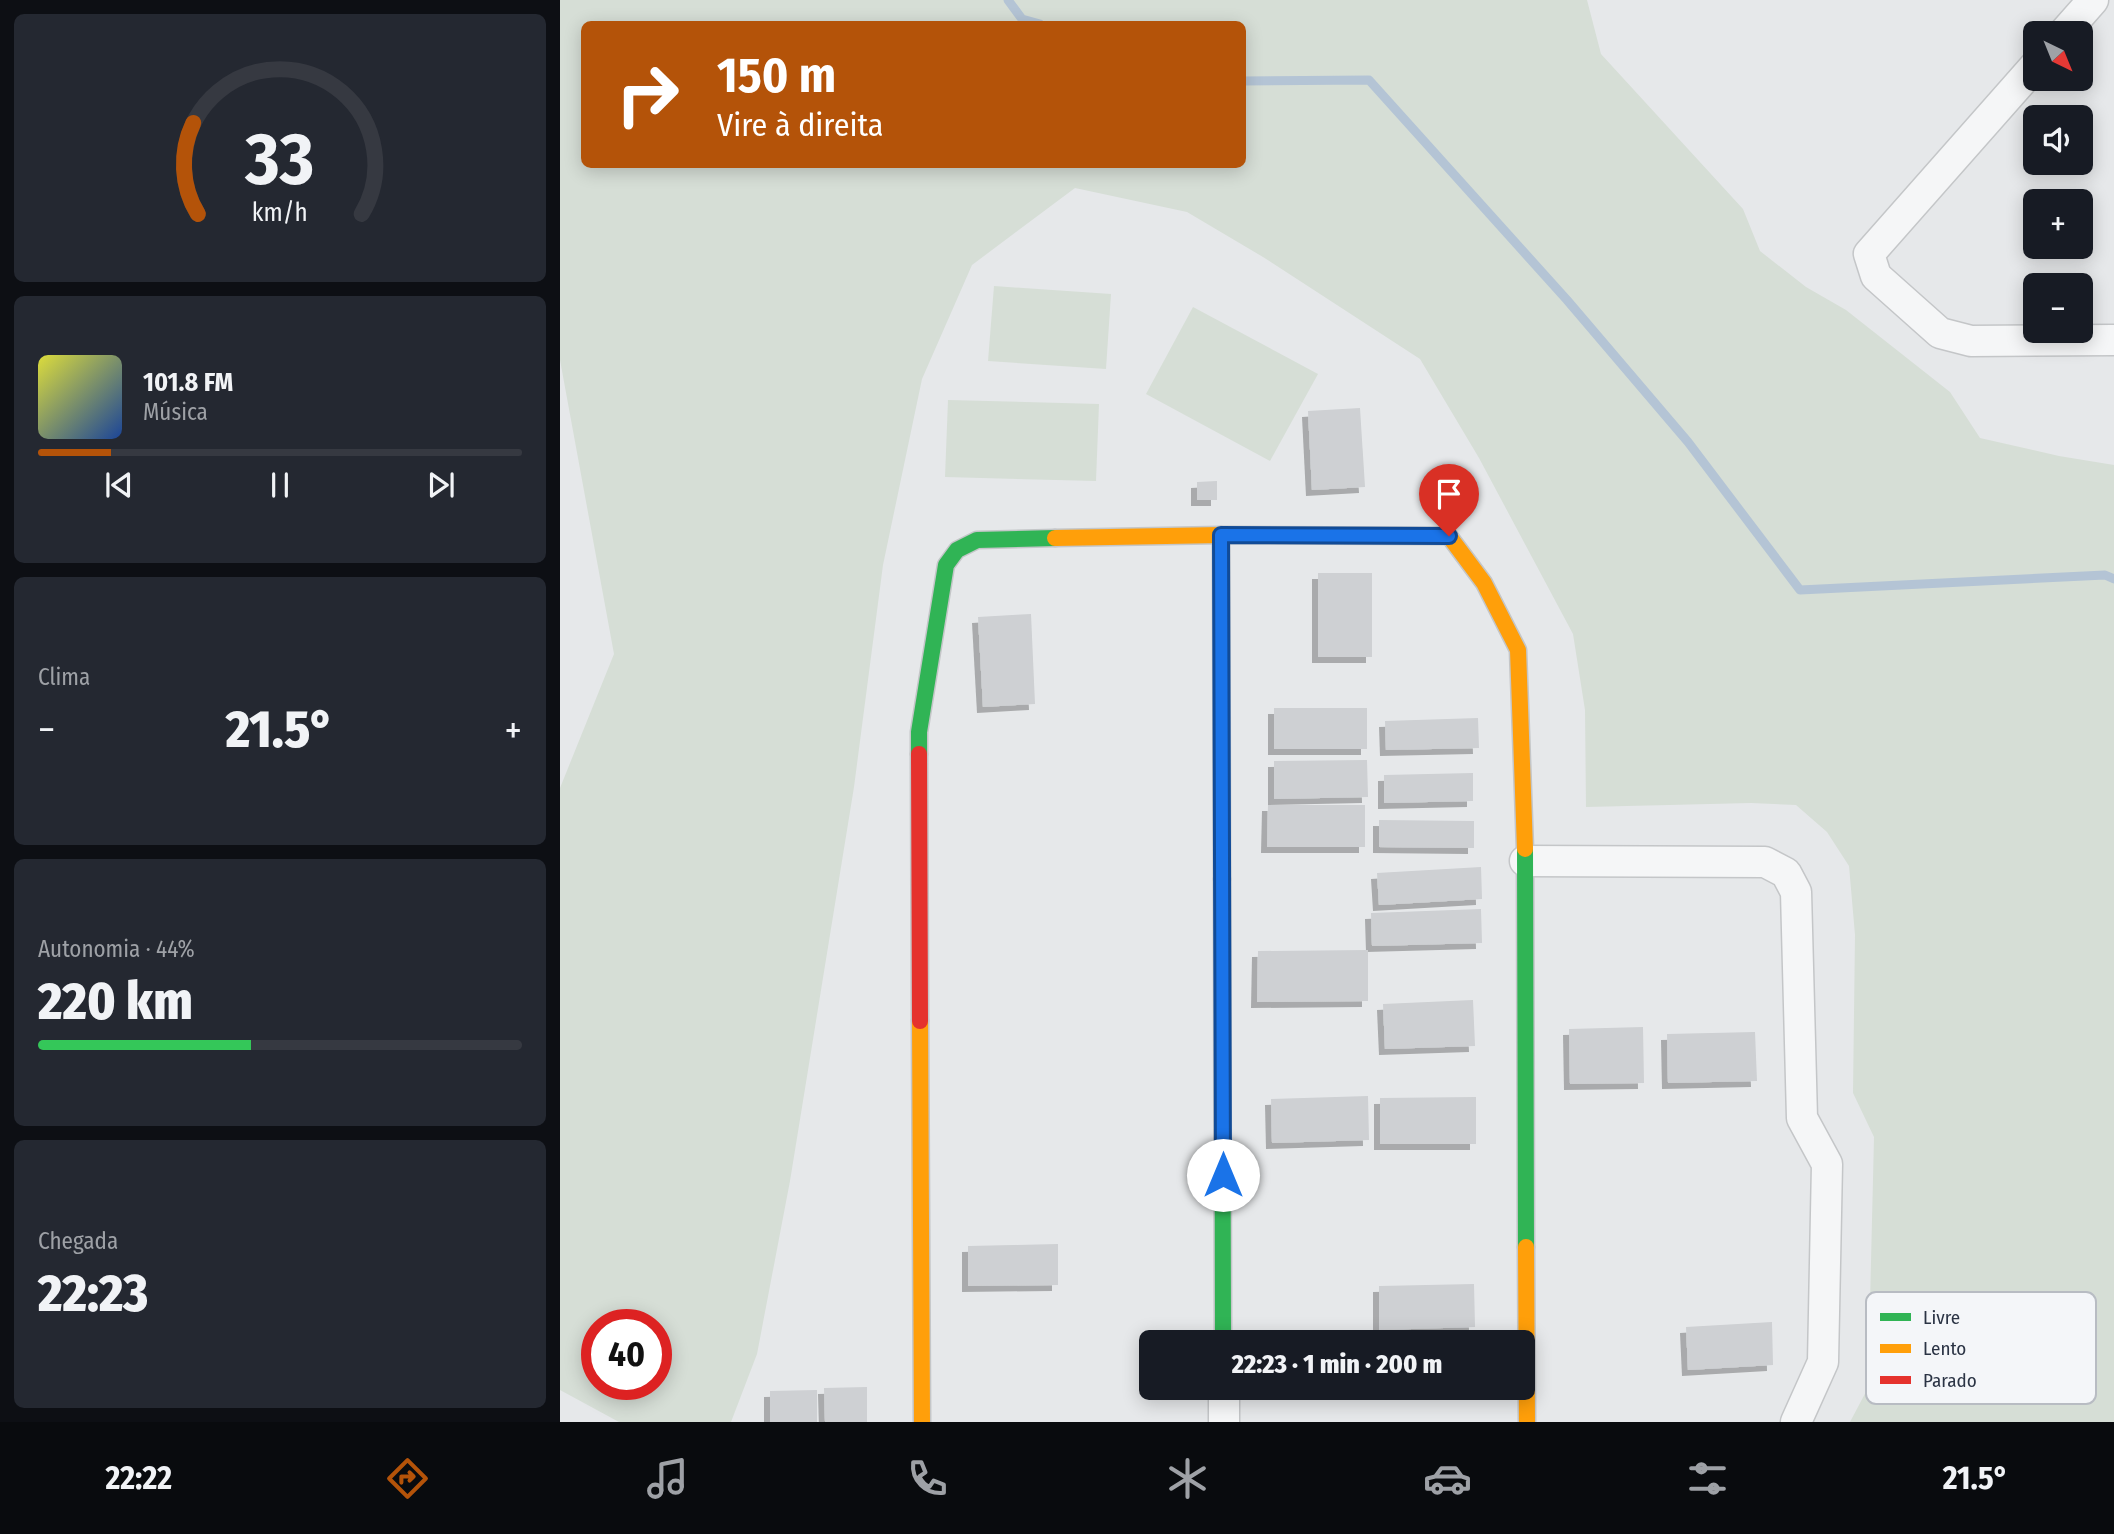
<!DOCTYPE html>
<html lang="pt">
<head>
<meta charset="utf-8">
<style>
  body { margin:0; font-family:"Fira Sans Condensed",sans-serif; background:#242831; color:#f1f3f6; height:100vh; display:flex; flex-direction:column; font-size:26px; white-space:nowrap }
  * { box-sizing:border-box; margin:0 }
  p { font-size:23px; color:#9ea1a6 }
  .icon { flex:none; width:38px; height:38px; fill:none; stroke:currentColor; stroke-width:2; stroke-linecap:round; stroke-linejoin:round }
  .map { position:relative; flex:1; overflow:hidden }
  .panel { display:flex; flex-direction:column; gap:14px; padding:14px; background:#0d0f14; width:560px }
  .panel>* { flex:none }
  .guide { position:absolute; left:21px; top:21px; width:665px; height:147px; border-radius:10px; box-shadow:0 4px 18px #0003; background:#b45309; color:#fff; overflow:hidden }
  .needle { width:46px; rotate:137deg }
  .tools { position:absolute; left:1463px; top:21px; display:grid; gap:14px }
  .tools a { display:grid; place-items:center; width:70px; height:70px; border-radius:10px; background:#171b24; box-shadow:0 4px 18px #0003; font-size:35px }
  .speed { position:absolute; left:21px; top:1309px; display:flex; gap:14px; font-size:35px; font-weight:700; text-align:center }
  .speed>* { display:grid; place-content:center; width:91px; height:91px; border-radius:50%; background:#171b24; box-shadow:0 4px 18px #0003; line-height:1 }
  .speed .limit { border:10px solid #d22; background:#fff; color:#111 }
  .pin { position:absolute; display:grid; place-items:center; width:60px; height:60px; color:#fff; margin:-72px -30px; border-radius:50% 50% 50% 0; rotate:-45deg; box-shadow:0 0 7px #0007 }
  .pin .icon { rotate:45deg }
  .me { position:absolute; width:77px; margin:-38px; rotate:0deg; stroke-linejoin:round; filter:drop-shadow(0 0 5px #0008) }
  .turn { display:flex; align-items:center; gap:24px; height:147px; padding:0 21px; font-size:32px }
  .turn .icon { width:91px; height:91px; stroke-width:2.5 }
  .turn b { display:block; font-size:49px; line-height:60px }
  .big { font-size:52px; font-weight:800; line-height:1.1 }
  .panel .card { flex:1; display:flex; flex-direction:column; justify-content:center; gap:10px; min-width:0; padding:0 24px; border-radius:10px; background:#242831 }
  .panel .dial { align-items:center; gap:0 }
  .dial svg { height:182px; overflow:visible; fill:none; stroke:#363941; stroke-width:7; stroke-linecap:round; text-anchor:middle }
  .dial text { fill:#f1f3f6; stroke:none }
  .song { display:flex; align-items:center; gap:21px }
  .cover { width:84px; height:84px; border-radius:10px; background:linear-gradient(135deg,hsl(60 70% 55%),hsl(220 70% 35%)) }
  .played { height:7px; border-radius:4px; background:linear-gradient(90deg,#b45309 15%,#363941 15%) }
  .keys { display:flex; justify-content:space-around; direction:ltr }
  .heat { display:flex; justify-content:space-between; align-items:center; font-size:38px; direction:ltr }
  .charge { height:10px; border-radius:5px; background:linear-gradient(90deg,#34c759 44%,#363941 0) }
  .trip { position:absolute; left:579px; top:1330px; width:396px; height:70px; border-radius:10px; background:#171b24; box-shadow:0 4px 18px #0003; font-weight:800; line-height:70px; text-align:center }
  .menu { display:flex; height:112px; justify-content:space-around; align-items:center; background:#090b0e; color:#9ea1a6 }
  .menu .icon { width:49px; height:49px }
  .menu .active { color:#b45309 }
  .menu b { font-size:32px; color:#f1f3f6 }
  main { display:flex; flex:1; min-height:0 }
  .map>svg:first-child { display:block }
  .green { fill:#d6ded6; fill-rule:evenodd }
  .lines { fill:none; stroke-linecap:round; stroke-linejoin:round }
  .stream { stroke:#b4c4d5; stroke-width:9 }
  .building { fill:#ced0d3; filter:url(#shadow) }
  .street-casing { stroke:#c4c6c8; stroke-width:33 }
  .fast-casing { stroke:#c4c6c8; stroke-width:19 }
  .slow-casing { stroke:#c4c6c8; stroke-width:19 }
  .jam-casing { stroke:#c4c6c8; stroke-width:19 }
  .street { stroke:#f5f6f7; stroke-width:30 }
  .fast { stroke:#30b455; stroke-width:16 }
  .slow { stroke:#ff9f0a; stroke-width:16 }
  .jam { stroke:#e5322d; stroke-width:16 }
  .route-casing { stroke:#114b97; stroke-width:18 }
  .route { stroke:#1a73e8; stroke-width:12 }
  .key { fill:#f4f6f9; stroke:#b8bcc3; stroke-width:2 }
  .key-label { font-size:19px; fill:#2b3445 }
</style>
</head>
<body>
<main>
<section class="panel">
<div class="card dial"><svg viewBox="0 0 100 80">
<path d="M14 69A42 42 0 1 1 86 69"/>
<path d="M14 69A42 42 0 0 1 12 29" stroke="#b45309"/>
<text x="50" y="56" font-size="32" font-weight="700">33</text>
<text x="50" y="72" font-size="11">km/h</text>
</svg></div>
<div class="card">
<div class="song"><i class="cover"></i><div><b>101.8 FM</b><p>Música</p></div></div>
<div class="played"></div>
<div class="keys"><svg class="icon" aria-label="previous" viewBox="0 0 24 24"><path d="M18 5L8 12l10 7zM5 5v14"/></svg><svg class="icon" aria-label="pause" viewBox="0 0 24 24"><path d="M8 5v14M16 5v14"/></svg><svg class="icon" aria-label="next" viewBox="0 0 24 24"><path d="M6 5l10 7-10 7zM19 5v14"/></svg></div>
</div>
<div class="card"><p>Clima</p>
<div class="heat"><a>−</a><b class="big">21.5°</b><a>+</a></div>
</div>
<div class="card"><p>Autonomia · 44%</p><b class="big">220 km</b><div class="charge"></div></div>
<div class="card"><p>Chegada</p><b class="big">22:23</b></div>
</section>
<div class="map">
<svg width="1554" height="1422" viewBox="0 0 1554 1422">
  <defs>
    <filter id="shadow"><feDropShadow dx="-6" dy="6" stdDeviation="0" flood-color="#0004"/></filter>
  </defs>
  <rect width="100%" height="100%" fill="#e6e8ea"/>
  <g class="green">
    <path d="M0 0H1027L1041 54 1183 209 1200 251 1246 287 1286 310 1390 392 1420 438 1499 456 1554 465V1422H1290L1308 1388 1314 1137 1293 1093 1295 935 1289 866 1267 832 1236 805 1191 803 1026 807 1025 710 1013 634 919 458 860 359 703 257 627 212 515 188 412 265 362 379 323 565 294 787 230 1181 197 1354 171 1422H59L0 1390V788L54 654 0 360ZM24 24H682V164H24ZM37 1325H96V1384H37Z"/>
    <polygon points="434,286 551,294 546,369 428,361"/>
    <polygon points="633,307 758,374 710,461 586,394"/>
    <polygon points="388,400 539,404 536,481 385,477"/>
  </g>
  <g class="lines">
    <g class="stream">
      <polyline points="448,0 462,19 480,24"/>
      <polyline points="682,81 809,80 1007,300 1128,442 1240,590 1545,575 1554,579"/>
    </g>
  </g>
  <g class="building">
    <polygon points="800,408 805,487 752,490 748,411"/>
    <polygon points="657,481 657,500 637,500 637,482"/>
    <rect x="758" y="573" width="54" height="84"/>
    <polygon points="471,614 475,704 423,707 418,617"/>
    <rect x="714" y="708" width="93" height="41"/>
    <polygon points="918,718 919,748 826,750 825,721"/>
    <polygon points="807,760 808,797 714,799 714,761"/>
    <polygon points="913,773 913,801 824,803 824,775"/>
    <polygon points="708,805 805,805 805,847 707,847"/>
    <polygon points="819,820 914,821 914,848 819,847"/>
    <polygon points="921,867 922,899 819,905 817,873"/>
    <polygon points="921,909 922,943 812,946 811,913"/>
    <polygon points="808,950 808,1001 697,1002 698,951"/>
    <polygon points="913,1000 915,1046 825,1049 823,1004"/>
    <polygon points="1083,1027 1084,1083 1010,1084 1009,1029"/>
    <polygon points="1195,1032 1197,1081 1108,1083 1107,1034"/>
    <polygon points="808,1096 809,1140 712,1143 711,1099"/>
    <polygon points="916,1097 916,1144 820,1144 820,1098"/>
    <polygon points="498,1244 498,1285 408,1286 408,1246"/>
    <polygon points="914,1284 915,1327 819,1330 819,1286"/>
    <polygon points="1212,1322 1213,1365 1128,1370 1126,1327"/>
    <polygon points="915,1332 916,1342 821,1342 821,1336"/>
    <polygon points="307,1387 307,1422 265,1422 264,1388"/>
    <polygon points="257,1390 257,1422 210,1422 210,1391"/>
  </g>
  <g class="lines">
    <defs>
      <g id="street">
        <polyline points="1504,33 1533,0"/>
        <polyline points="1475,66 1309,254 1316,276 1380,333 1411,341 1554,340"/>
        <polyline points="965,861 1205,862 1226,873 1236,892 1242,1118 1267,1164 1263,1362 1236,1422"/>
        <polyline points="664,1388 664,1422"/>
      </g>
      <g id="fast">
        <polyline points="359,754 359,732 386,565 397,550 417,540 495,538"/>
        <polyline points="965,849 966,1247"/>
        <polyline points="662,879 663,1342"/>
      </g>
      <g id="slow">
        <polyline points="661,535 889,536 924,583 958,650 965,849"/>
        <polyline points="495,538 661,535 662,879"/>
        <polyline points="360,1021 362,1422"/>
        <polyline points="966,1247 967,1422"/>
      </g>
      <polyline id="jam" points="359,754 360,1021"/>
    </defs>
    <use href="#street" class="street-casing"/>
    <use href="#fast" class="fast-casing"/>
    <use href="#slow" class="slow-casing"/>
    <use href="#jam" class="jam-casing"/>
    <use href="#street" class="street"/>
    <use href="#fast" class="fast"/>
    <use href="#slow" class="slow"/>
    <use href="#jam" class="jam"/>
  </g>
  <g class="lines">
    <defs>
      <polyline id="route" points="663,1175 661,535 889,536"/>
    </defs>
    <use href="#route" class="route-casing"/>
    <use href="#route" class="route"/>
  </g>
  <rect x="1306" y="1292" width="230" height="112" rx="10" class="key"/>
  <rect x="1320" y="1313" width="31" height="8" fill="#30b455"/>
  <rect x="1320" y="1344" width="31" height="9" fill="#ff9f0a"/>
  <rect x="1320" y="1376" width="31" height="8" fill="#e5322d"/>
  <g class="key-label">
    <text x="1363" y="1324">Livre</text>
    <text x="1363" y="1355">Lento</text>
    <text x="1363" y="1387">Parado</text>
  </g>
</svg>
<div class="tools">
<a><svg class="needle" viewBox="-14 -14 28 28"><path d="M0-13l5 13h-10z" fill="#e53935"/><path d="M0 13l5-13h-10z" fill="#9ea1a6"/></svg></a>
<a><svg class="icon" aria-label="sound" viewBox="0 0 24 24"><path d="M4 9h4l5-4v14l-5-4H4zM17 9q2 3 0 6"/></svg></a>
<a>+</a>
<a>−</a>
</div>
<div class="speed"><div class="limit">40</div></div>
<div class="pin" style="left:889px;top:536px;background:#d93025"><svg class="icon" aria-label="arrive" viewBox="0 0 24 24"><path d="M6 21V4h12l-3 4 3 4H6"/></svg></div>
<svg class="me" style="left:663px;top:1175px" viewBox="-20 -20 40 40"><circle r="19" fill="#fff"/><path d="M0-13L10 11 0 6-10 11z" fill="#1a73e8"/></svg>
<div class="trip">22:23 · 1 min · 200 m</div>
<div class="guide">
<div class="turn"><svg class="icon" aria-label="right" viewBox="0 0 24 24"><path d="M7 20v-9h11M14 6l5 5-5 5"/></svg><div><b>150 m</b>Vire à direita</div></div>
</div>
</div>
</main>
<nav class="menu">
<b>22:22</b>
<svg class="icon active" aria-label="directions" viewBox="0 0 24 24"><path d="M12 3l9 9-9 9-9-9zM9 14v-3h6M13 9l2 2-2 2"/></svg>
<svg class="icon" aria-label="music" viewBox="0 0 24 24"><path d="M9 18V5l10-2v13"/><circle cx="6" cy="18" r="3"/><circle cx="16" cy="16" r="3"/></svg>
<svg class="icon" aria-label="phone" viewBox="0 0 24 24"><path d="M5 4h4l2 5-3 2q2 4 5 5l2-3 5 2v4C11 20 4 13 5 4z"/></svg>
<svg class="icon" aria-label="climate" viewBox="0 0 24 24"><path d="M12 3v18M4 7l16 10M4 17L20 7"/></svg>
<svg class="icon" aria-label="car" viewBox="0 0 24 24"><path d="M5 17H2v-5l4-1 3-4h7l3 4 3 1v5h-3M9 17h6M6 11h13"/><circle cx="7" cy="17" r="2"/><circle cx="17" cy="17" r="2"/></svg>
<svg class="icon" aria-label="filters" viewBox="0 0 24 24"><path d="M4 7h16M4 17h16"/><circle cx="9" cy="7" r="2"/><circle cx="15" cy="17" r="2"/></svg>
<b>21.5°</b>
</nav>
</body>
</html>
